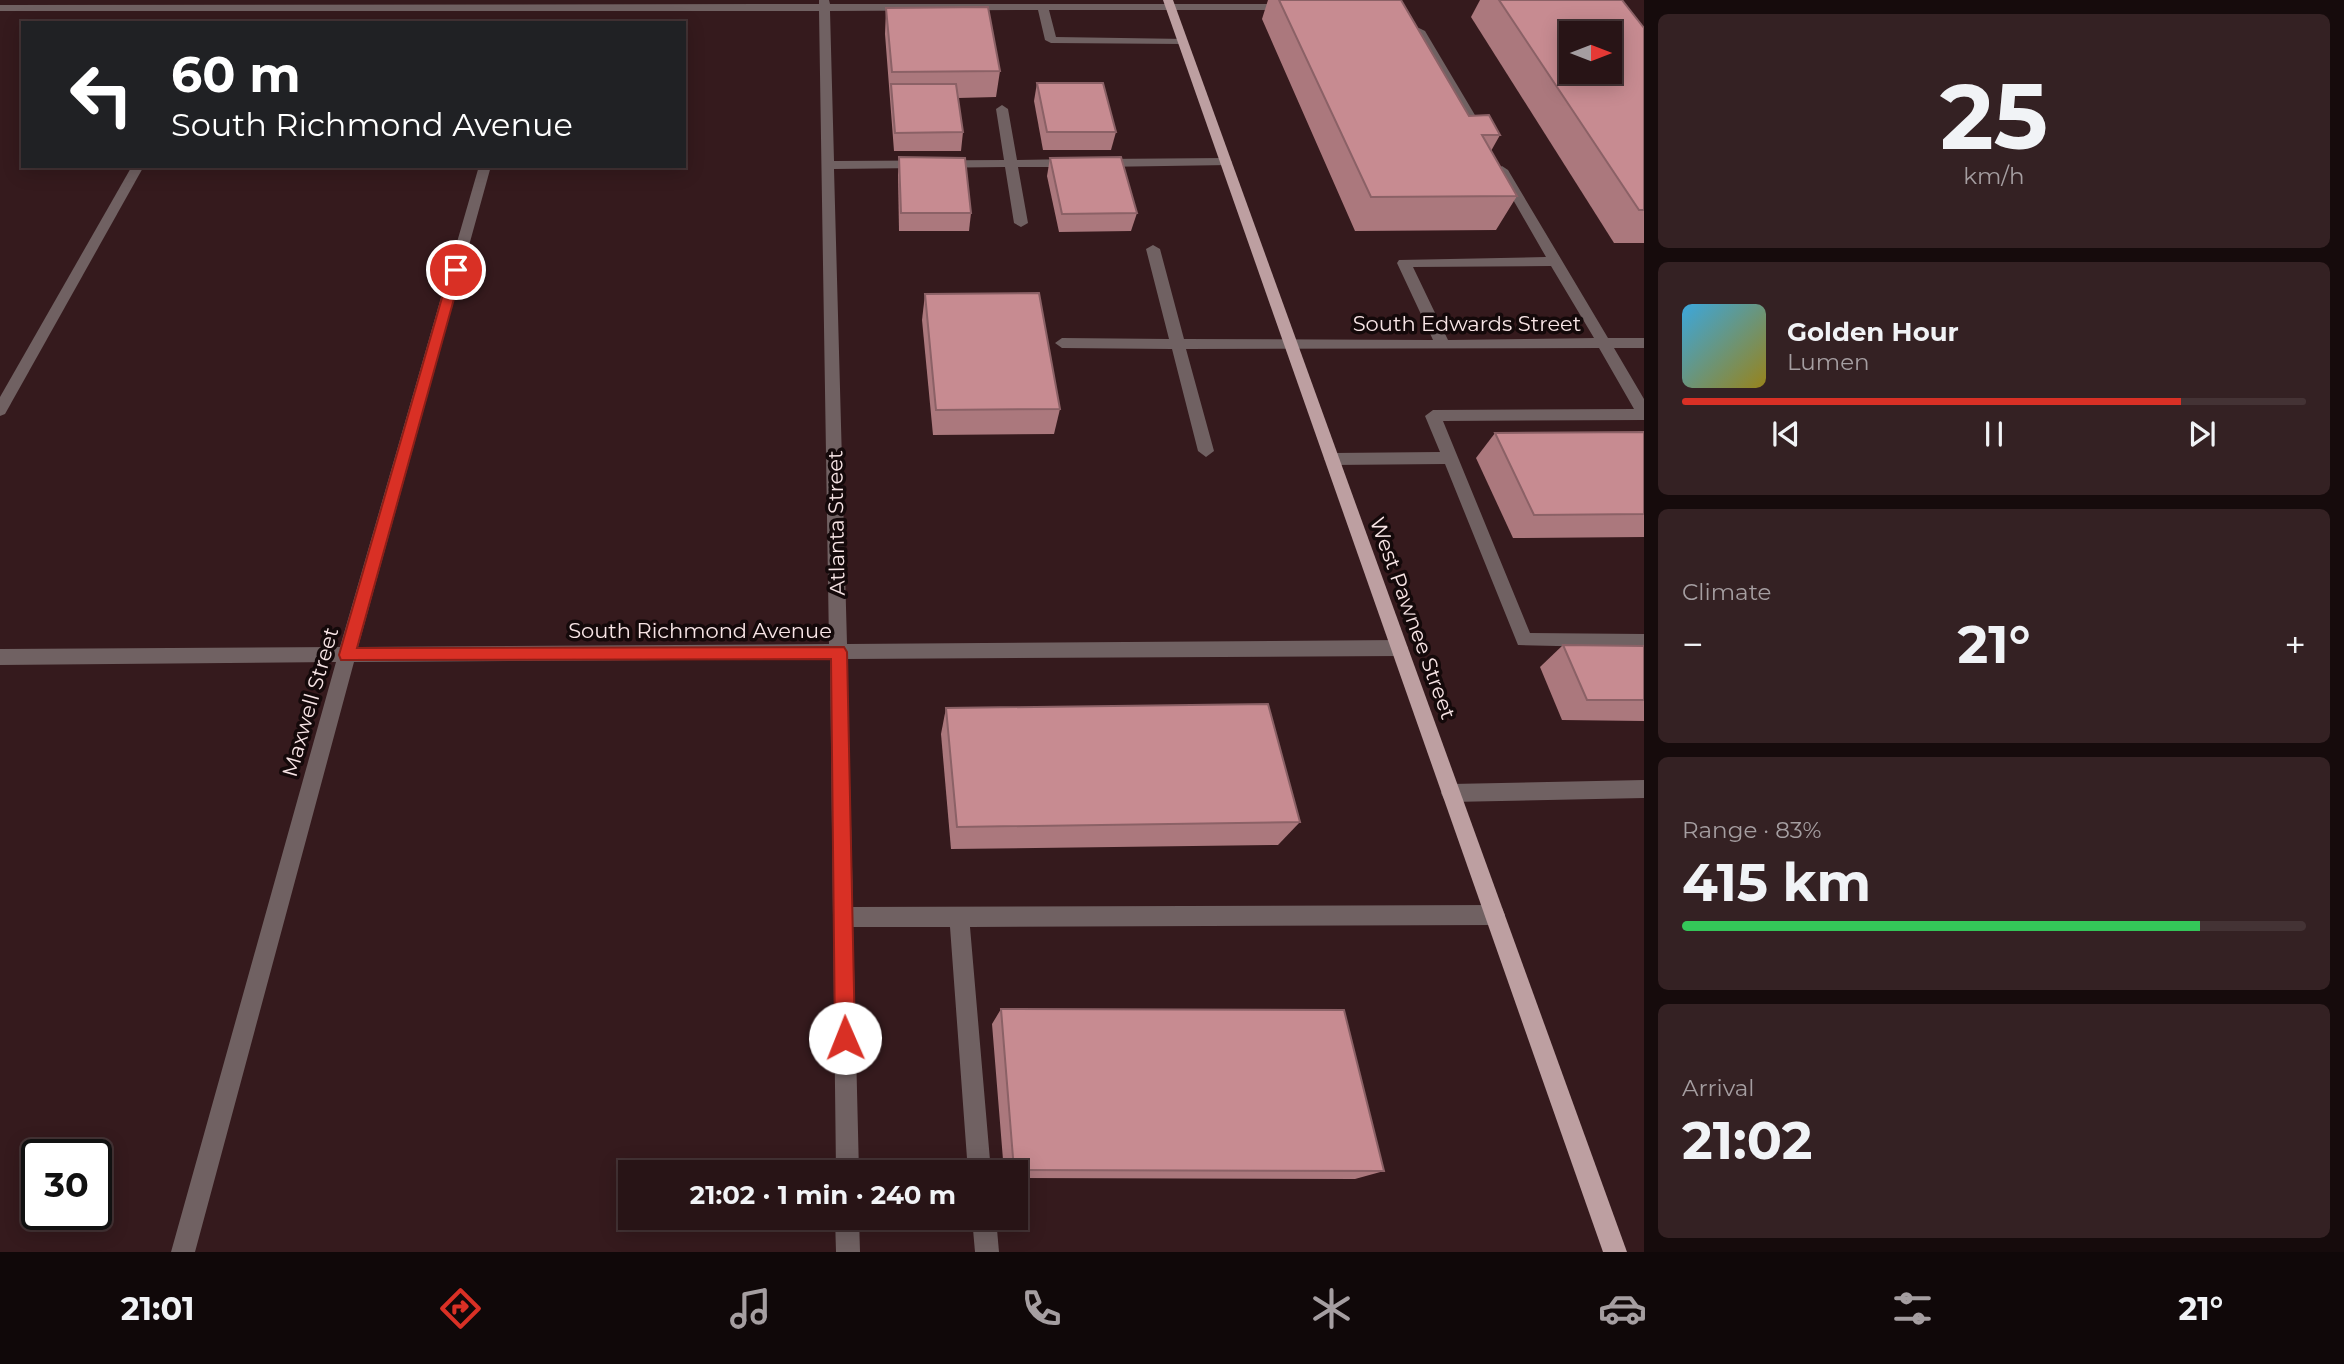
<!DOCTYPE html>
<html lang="en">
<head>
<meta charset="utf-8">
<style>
  body { margin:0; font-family:Montserrat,sans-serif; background:#342123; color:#f1f3f6; height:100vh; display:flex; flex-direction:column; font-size:26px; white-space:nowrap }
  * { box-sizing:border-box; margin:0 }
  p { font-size:23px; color:#a59ea1 }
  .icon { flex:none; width:38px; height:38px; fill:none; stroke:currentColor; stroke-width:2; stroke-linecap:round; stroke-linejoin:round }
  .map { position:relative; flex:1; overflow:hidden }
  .panel { display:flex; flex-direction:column; gap:14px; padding:14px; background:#160b0c; width:700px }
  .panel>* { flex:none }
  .top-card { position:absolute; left:21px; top:21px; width:665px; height:147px; border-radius:0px; box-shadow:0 4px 18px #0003,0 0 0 2px #443335; background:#202124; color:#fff; overflow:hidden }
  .needle { width:46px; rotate:90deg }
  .tools { position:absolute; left:1559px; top:21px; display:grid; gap:14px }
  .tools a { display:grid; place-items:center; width:63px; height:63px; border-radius:0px; background:#281416; box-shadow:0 4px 18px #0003,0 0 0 2px #443335; font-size:35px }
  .speed { position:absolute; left:21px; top:1139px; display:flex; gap:14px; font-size:35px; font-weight:700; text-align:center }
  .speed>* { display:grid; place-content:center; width:91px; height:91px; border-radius:50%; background:#281416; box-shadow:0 4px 18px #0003,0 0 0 2px #443335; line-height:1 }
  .speed .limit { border:4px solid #111; border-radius:10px; background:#fff; color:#111 }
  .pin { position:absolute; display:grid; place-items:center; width:60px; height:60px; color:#fff; margin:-30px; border:4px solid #fff; border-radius:50%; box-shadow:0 2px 7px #0007 }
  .me { position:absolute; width:77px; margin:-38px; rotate:359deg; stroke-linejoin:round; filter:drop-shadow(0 0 5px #0008) }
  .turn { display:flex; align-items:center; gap:24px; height:147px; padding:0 35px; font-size:32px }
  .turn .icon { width:91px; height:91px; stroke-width:2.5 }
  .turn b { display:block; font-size:49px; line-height:60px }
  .big { font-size:52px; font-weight:700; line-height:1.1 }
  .panel .card { flex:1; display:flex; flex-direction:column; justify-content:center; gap:10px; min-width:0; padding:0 24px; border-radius:10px; background:#342123 }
  .panel .dial { align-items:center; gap:0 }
  .dial b { font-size:91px; line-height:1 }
  .song { display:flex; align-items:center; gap:21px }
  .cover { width:84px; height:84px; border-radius:10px; background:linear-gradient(135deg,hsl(200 70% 55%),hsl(50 70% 35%)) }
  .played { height:7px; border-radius:4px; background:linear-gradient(90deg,#d93025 80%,#443335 80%) }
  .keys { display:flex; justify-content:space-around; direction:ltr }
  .heat { display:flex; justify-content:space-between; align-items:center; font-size:38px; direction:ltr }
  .charge { height:10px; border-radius:5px; background:linear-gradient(90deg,#34c759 83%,#443335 0) }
  .trip { position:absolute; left:618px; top:1160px; width:410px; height:70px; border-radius:0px; background:#281416; box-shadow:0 4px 18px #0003,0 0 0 2px #443335; font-weight:700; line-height:70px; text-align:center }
  .menu { display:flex; height:112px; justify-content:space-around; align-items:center; background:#100809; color:#a59ea1 }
  .menu .icon { width:49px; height:49px }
  .menu .current { color:#d93025 }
  .menu b { font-size:32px; color:#f1f3f6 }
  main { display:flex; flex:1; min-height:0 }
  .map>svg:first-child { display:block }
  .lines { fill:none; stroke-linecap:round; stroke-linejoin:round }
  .minor { fill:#706162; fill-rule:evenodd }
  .major { fill:#bd9fa1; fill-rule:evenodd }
  .wall { fill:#ab787d }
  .building { fill:#c78b91; stroke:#8b6166; stroke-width:2; fill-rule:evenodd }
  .route { fill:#d93025; stroke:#8d1f18; stroke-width:2 }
  .labels { text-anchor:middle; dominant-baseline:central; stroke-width:7; stroke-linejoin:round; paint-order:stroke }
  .street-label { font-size:21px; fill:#f8e5e6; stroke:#14090a }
</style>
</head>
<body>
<main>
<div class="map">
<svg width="1644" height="1252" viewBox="0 0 1644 1252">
  <rect width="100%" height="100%" fill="#351a1d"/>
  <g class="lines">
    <g class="minor">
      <polygon points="819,0 829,0 830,4 1288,4 1293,7 1288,10 1049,10 1056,37 1187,39 1187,43 1183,44 1051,43 1045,40 1038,10 830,11 834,161 1004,160 996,109 1002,105 1008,109 1017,160 1072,159 1078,163 1072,167 1018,167 1028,223 1021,227 1014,223 1005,167 834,169 847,644 1399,640 1405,643 1408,648 1405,653 1399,656 847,659 853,907 1495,905 1502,908 1505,915 1502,922 1495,925 970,927 991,1172 968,1172 950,927 853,927 859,1172 836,1172 830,659 354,662 195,1252 171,1252 336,662 0,665 0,649 340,647 479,166 491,166 358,647 829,644 819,11 0,11 0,5 819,4"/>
      <polygon points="1419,28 1425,31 1488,137 1486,140 1482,141 1476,137 1413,31"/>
      <polygon points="1226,158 1232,162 1230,165 1100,167 1094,163 1100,159"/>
      <polygon points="132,166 144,166 5,414 0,416 0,397"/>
      <path d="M1502 166 1508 170 1608 338H1644V348H1614L1644 399V420L1443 421 1530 633 1644 634V648L1518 645 1445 464 1332 465 1324 459 1332 453 1440 452 1425 416 1433 410 1634 409 1599 348 1186 349 1214 451 1206 457 1198 451 1172 349 1062 348 1055 343 1062 338 1169 339 1146 249 1153 245 1160 249 1184 339 1433 340 1397 263 1399 260 1546 257 1496 170ZM1551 266 1594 338 1448 340 1413 267Z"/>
      <polygon points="1644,780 1644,798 1451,802 1444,799 1441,793 1444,787 1451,784"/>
      <polygon points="835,1218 859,1218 860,1252 836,1252"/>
      <polygon points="972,1218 996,1218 999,1252 975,1252"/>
    </g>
    <polygon class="major" points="1163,0 1173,0 1627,1252 1603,1252"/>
  </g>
  <g class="wall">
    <polygon points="1268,0 1401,0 1469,116 1500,135 1491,151 1517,196 1496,230 1355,231 1262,19"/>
    <polygon points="1480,0 1622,0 1644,28 1644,243 1614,243 1471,17"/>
    <polygon points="886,8 1000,71 996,97 958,98 963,132 961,151 894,151 885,34"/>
    <polygon points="1037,83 1116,132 1111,150 1043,150 1034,101"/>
    <polygon points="899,157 971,213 969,231 899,231 898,175"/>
    <polygon points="1050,158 1137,213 1131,231 1059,232 1047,176"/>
    <polygon points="925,294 1060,409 1054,434 933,435 922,320"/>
    <polygon points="1644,432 1644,537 1513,538 1476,458 1495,433"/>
    <polygon points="1563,645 1644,646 1644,721 1562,720 1540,667"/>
    <polygon points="946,708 1300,822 1278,845 951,849 941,734"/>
    <polygon points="1001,1009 1384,1171 1355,1179 1015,1178 1015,1172 1004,1172 992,1024"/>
  </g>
  <g class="building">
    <polygon points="1279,0 1401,0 1469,116 1489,115 1500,135 1482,135 1517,196 1371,197"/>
    <path d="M1499 0H1622L1644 28V210H1639ZM1572 33H1610V72H1572Z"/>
    <polygon points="988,7 1000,71 892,72 886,8"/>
    <polygon points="1037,83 1103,83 1116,132 1047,132"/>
    <polygon points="891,84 956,84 963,132 895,133"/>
    <polygon points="899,157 965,158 971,213 901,213"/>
    <polygon points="1121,157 1137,213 1062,214 1050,158"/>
    <polygon points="1039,293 1060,409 936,410 925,294"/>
    <polygon points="1644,432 1644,514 1534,515 1495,433"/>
    <polygon points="1563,645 1644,646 1644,700 1587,700"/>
    <polygon points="1268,704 1300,822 957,827 946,708"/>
    <polygon points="1001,1009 1344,1010 1384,1171 1014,1170"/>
  </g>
  <polygon class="route" points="456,266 462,270 357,648 844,647 847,652 855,1038 852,1045 845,1048 838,1045 835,1038 831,659 341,660 339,655 450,270"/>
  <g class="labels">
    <g class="street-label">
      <text x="1467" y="323">South Edwards Street</text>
      <text transform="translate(836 523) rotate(-91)">Atlanta Street</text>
      <text transform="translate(1413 618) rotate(70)">West Pawnee Street</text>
      <text x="700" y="630">South Richmond Avenue</text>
      <text transform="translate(310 702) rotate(-74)">Maxwell Street</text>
    </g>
  </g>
</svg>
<div class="tools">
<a><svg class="needle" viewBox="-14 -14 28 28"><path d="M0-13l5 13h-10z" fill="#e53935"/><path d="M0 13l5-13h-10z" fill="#a59ea1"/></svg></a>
</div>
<div class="speed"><div class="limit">30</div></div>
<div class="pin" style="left:456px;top:270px;background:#d93025"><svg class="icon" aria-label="arrive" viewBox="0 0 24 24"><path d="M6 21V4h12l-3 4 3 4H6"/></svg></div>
<svg class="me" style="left:845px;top:1038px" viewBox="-20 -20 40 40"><circle r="19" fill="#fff"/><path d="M0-13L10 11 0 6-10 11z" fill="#d93025"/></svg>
<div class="trip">21:02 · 1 min · 240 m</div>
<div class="top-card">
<div class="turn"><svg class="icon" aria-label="left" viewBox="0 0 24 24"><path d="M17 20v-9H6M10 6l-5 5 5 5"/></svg><div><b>60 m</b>South Richmond Avenue</div></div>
</div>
</div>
<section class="panel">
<div class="card dial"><b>25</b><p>km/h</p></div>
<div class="card">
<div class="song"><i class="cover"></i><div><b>Golden Hour</b><p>Lumen</p></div></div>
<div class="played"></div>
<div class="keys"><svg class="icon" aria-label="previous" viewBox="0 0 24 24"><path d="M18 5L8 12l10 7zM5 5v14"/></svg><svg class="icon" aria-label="pause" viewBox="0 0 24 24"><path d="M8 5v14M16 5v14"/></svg><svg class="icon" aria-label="next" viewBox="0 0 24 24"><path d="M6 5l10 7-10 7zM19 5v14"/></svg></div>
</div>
<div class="card"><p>Climate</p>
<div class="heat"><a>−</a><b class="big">21°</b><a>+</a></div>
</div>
<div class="card"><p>Range · 83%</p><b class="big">415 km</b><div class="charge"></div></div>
<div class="card"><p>Arrival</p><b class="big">21:02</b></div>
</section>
</main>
<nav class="menu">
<b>21:01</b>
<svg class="icon current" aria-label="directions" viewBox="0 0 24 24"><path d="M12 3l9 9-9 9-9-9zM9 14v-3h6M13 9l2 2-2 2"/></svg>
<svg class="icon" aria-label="music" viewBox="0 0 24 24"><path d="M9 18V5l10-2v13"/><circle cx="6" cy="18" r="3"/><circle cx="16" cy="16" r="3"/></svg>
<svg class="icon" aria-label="phone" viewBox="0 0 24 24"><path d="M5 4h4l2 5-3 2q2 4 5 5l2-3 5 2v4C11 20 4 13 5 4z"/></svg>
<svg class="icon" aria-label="climate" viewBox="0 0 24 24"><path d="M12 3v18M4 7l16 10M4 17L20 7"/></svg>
<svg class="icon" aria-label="car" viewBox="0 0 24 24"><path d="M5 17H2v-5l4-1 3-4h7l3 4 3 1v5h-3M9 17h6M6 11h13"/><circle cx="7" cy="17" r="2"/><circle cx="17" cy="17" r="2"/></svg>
<svg class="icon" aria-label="filters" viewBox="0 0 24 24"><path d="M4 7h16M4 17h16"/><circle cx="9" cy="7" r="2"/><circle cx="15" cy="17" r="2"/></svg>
<b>21°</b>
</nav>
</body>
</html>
